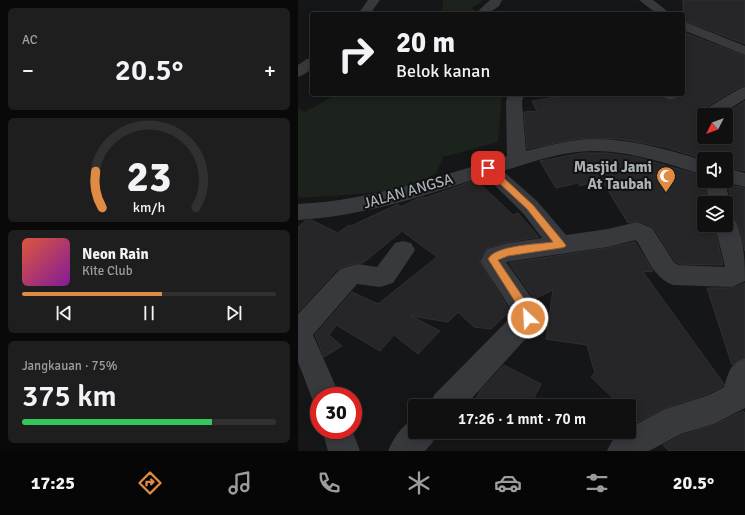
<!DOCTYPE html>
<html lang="id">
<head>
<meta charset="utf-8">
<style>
  body { margin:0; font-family:Signika,sans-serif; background:#1e1e1f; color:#f1f3f6; height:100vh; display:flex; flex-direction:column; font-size:15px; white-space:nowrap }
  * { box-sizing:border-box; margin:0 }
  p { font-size:13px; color:#9c9d9f }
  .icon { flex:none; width:22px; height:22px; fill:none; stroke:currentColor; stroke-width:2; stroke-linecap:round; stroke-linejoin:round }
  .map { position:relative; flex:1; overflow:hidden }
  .drawer { display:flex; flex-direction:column; gap:8px; padding:8px; background:#090909; width:298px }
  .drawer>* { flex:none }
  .banner { position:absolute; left:12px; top:12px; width:375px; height:84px; border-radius:4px; box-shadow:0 2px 10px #0003,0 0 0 1px #303031; background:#101011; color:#f1f3f6; overflow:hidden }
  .needle { width:26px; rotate:228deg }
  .tools { position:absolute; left:399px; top:108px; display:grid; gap:8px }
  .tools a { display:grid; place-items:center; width:36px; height:36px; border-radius:4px; background:#101011; box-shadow:0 2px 10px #0003,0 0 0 1px #303031; font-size:20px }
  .speed { position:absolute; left:12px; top:387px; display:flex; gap:8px; font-size:20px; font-weight:700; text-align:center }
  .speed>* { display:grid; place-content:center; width:52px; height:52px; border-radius:50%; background:#101011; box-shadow:0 2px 10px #0003,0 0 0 1px #303031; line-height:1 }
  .speed .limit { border:6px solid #d22; background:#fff; color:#111 }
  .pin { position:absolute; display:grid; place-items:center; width:34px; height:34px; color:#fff; margin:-17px; border-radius:8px; box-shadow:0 2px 6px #0006 }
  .me { position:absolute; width:44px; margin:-22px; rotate:335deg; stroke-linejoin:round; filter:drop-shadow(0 0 3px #0008) }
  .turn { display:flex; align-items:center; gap:14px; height:84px; padding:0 20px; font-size:18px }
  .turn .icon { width:52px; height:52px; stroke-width:2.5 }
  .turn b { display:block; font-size:28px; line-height:34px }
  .big { font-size:30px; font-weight:600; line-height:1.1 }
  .drawer .card { flex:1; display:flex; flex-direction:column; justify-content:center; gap:6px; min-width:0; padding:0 14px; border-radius:6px; background:#1e1e1f }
  .drawer .dial { align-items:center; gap:0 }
  .dial svg { height:104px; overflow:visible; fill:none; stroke:#303031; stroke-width:7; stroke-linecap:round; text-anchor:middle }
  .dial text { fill:#f1f3f6; stroke:none }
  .song { display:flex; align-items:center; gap:12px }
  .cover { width:48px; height:48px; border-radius:6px; background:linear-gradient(135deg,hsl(10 70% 55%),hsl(290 70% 35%)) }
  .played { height:4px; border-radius:2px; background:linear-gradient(90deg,#e08b44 55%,#303031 55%) }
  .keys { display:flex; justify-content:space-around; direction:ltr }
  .heat { display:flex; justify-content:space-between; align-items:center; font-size:22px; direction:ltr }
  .charge { height:6px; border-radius:3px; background:linear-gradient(90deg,#34c759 75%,#303031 0) }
  .trip { position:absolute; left:110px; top:399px; width:228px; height:40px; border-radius:4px; background:#101011; box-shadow:0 2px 10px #0003,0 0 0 1px #303031; font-weight:600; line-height:40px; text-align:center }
  .tab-bar { display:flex; height:64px; justify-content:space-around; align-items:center; background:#060607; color:#9c9d9f }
  .tab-bar .icon { width:28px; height:28px }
  .tab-bar .selected { color:#e08b44 }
  .tab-bar b { font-size:18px; color:#f1f3f6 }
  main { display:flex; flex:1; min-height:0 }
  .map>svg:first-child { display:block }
  .green { fill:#1c221c }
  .building { fill:#262628; stroke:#303033 }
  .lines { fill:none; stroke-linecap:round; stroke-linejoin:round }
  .street { fill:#37393c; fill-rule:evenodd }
  .route { fill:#e08b44; stroke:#925a2c }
  .labels { text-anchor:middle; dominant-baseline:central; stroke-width:4; stroke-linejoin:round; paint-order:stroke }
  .poi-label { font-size:15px; font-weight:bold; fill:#a9b0b6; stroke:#111112; text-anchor:end }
  .street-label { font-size:15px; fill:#a9b0b6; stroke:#111112 }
</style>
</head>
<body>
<main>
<section class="drawer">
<div class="card"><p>AC</p>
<div class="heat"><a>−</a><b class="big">20.5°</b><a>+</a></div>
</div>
<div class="card dial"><svg viewBox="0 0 100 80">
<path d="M14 69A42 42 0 1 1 86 69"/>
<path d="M14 69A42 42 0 0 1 9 41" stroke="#e08b44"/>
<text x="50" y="56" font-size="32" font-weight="700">23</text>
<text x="50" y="72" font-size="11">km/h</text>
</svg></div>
<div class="card">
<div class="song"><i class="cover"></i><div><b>Neon Rain</b><p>Kite Club</p></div></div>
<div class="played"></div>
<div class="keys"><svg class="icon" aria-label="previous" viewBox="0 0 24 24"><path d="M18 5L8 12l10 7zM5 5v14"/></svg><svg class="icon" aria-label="pause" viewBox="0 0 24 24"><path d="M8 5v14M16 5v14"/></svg><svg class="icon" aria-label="next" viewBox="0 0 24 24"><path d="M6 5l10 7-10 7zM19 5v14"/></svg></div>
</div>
<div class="card"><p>Jangkauan · 75%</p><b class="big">375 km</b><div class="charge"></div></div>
</section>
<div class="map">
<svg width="447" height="451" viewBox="0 0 447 451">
  <rect width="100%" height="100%" fill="#151617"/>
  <g class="green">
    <polygon points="145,0 184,0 184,1 174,8 179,14 144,14"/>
    <polygon points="39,94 204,94 200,142 145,157 138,174 104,190 46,195 0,198 0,108 7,112"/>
  </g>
  <g class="building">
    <polygon points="385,0 447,0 447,44 385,20"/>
    <polygon points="385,32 447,56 447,86 440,88 403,110 400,115 406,120 406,137 428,137 428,115 425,115 447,101 447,171 428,167 428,159 406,159 366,147 322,139 294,138 277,139 229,149 226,112 239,111 234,101 276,94 363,94 370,100 380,99 382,94 385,94"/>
    <polygon points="284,153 309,153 337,157 406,176 406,181 410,181 408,190 408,203 406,203 406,225 416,225 425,265 381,264 377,261 355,227 340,221 330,223 303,179 282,186 280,183 258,188 242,161"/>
    <polygon points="178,180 215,215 220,213 241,237 210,242 189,248 181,260 212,311 193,329 176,327 160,312 150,322 113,316 142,331 120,354 96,335 82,351 38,325 31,335 44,346 26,357 17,335 54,292 80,304 139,257 104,231 65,263 60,263 41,268 0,312 0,227 7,221 13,220 40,233 51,225 53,226 100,204 102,207 119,199 126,197 127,198"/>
    <polygon points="432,185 447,188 447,251 443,233 437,217 428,215 428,210 433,203 431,190"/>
    <polygon points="337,242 355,271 345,272 426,384 425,386 410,394 367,408 340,422 331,413 331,406 323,406 293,377 297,373 289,345 248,339 255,290 236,299 211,263 310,248"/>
    <polygon points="447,283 447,357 434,365 409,288 434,288"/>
    <polygon points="206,365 243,384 232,406 174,406 182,391"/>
    <polygon points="445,411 447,413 447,451 371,451 365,445 384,435 416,425"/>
  </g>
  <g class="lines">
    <g class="street">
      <polygon points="70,0 82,0 72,14 60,14"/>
      <polygon points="192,0 204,0 201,6 194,11 195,14 183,14 181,10"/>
      <polygon points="341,0 355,0 373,14 359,14"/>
      <polygon points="385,21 447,46 447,55 385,30"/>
      <polygon points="14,58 14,69 5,75 0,77 0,65 9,59"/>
      <polygon points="447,87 447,99 422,115 406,115 406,119 401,115 404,111 441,89"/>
      <path d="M210 94H226L224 102 228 151C250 146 272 139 294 139 329 138 374 150 406 161V175C370 164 333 151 295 151 265 151 234 162 205 171L239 201 268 235 310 229 339 222 354 228 376 262 380 265 427 267 417 225H428V216L436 218C446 238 447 260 447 281L434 287 375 285C355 278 349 256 338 240L310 247 208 262 240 307 244 315 239 326 167 406H132L136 395 216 314 182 261 189 249 210 243 244 238 225 213 187 176C125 196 66 216 0 220V204C76 200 138 177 209 156L208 102Z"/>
      <path d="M364 94H380L381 95 379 98C372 100 368 100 364 94Z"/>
      <polygon points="428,168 447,173 447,187 431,183 429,190 432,203 428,209 428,203 410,203 409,190 412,181 428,181"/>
      <polygon points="105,241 113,243 117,250 95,283 82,287 59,284 15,335 42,396 21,396 21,408 17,406 0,362 0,314 42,269 60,264 79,267 97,243"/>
      <path d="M447 358V408L416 424 383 434 351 451H309C314 440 318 432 331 432V428L367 409 411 395 426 387C431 372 431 365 447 358Z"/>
      <path d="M117 419V432H139L134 443 127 451H90C95 439 104 424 117 419Z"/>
      <polygon points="24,430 54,430 62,451 30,451"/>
    </g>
  </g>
  <path class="route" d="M190 165 193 166 235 205 268 245 267 247 263 248 210 256 200 260 235 312 237 315 234 322 230 323 227 322 226 316 190 259C197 245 241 244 255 242L229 209 187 170V166Z"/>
  <defs>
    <symbol id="mosque-pin" viewBox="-11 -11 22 30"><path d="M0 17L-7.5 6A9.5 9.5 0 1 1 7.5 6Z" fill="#e08b44" stroke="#111112"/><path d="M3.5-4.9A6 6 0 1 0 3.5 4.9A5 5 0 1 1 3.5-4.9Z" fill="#fff"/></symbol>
  </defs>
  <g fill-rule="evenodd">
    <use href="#mosque-pin" x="357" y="165" width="22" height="30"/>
  </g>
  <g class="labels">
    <g class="poi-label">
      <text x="354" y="167">Masjid Jami<tspan x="354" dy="17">At Taubah</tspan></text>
    </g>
    <g class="street-label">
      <text transform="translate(110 191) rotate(-16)">JALAN ANGSA</text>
    </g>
  </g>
</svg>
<div class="tools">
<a><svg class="needle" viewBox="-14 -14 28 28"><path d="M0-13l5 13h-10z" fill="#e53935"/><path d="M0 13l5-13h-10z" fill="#9c9d9f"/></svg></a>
<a><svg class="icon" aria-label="sound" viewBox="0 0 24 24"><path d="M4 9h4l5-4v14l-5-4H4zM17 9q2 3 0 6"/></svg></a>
<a><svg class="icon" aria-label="layers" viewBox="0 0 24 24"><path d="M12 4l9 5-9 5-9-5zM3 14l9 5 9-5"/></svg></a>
</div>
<div class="speed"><div class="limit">30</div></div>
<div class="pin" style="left:190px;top:168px;background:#d93025"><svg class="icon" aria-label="arrive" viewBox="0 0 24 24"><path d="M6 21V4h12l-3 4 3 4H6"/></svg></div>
<svg class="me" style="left:230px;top:318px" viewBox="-20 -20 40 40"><circle r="17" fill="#e08b44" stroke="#fff" stroke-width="3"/><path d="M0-11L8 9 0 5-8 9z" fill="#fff"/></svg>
<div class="trip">17:26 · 1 mnt · 70 m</div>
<div class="banner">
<div class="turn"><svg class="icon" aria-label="right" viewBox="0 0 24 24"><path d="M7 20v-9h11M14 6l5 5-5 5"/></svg><div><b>20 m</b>Belok kanan</div></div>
</div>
</div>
</main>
<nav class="tab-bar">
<b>17:25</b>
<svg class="icon selected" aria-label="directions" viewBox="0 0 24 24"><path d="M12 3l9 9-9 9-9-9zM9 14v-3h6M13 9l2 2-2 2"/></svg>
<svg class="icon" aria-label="music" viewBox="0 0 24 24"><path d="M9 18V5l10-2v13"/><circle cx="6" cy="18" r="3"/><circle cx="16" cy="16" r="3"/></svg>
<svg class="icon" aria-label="phone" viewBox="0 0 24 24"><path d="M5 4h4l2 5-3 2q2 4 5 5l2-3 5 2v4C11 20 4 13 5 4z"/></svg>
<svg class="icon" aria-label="climate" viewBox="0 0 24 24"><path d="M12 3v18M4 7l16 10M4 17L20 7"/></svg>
<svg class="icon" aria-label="car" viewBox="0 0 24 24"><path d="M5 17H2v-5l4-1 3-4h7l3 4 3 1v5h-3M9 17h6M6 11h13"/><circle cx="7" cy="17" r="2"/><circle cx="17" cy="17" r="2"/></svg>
<svg class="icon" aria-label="filters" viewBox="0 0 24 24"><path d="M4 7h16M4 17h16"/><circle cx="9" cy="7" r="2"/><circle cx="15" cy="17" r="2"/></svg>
<b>20.5°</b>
</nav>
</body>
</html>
